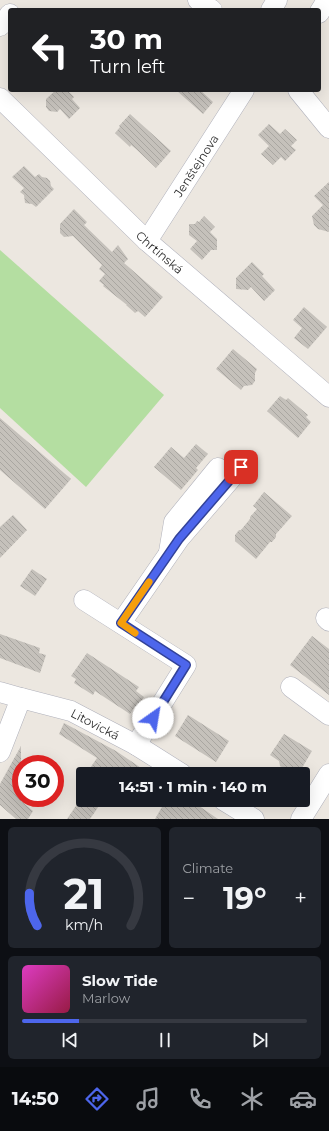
<!DOCTYPE html>
<html lang="en">
<head>
<meta charset="utf-8">
<style>
  body { margin:0; font-family:Montserrat,sans-serif; background:#20242c; color:#f1f3f6; height:100vh; display:flex; flex-direction:column; font-size:15px; white-space:nowrap }
  * { box-sizing:border-box; margin:0 }
  p { font-size:13px; color:#9ea1a6 }
  .icon { flex:none; width:22px; height:22px; fill:none; stroke:currentColor; stroke-width:2; stroke-linecap:round; stroke-linejoin:round }
  .map { position:relative; height:819px; overflow:hidden }
  .details { display:flex; flex-direction:column; gap:8px; padding:8px; background:#0d0f14; flex:1 }
  .details>* { flex:none }
  .banner { position:absolute; left:8px; top:8px; width:313px; height:84px; border-radius:4px; box-shadow:0 4px 16px #0002; background:#202124; color:#fff; overflow:hidden }
  .speed { position:absolute; left:12px; top:755px; display:flex; gap:8px; font-size:20px; font-weight:700; text-align:center }
  .speed>* { display:grid; place-content:center; width:52px; height:52px; border-radius:50%; background:#171b24; box-shadow:0 4px 16px #0002; line-height:1 }
  .speed .limit { border:6px solid #d22; background:#fff; color:#111 }
  .pin { position:absolute; display:grid; place-items:center; width:34px; height:34px; color:#fff; margin:-17px; border-radius:8px; box-shadow:0 2px 6px #0006 }
  .me { position:absolute; width:44px; margin:-22px; rotate:32deg; stroke-linejoin:round; filter:drop-shadow(0 0 3px #0008) }
  .turn { display:flex; align-items:center; gap:14px; height:84px; padding:0 16px; font-size:18px }
  .turn .icon { width:52px; height:52px; stroke-width:2.5 }
  .turn b { display:block; font-size:28px; line-height:34px }
  .big { font-size:30px; font-weight:700; line-height:1.1 }
  .details .tile { flex:1; display:flex; flex-direction:column; justify-content:center; gap:6px; min-width:0; padding:0 14px; border-radius:6px; background:#20242c }
  .details .dial { align-items:center; gap:0 }
  .dial svg { height:104px; overflow:visible; fill:none; stroke:#363941; stroke-width:7; stroke-linecap:round; text-anchor:middle }
  .dial text { fill:#f1f3f6; stroke:none }
  .song { display:flex; align-items:center; gap:12px }
  .cover { width:48px; height:48px; border-radius:6px; background:linear-gradient(135deg,hsl(310 70% 55%),hsl(340 70% 35%)) }
  .played { height:4px; border-radius:2px; background:linear-gradient(90deg,#4d66ec 20%,#363941 20%) }
  .keys { display:flex; justify-content:space-around; direction:ltr }
  .heat { display:flex; justify-content:space-between; align-items:center; font-size:22px; direction:ltr }
  .details .tiles { flex:1; display:grid; gap:8px; grid-template-columns:1fr 1fr }
  .tile:last-child { grid-column:span 2 }
  .trip { position:absolute; left:76px; top:767px; width:234px; height:40px; border-radius:4px; background:#171b24; box-shadow:0 4px 16px #0002; font-weight:700; line-height:40px; text-align:center }
  .dock { display:flex; height:64px; justify-content:space-around; align-items:center; background:#090b0e; color:#9ea1a6 }
  .dock .icon { width:28px; height:28px }
  .dock .on { color:#4d66ec }
  .dock b { font-size:18px; color:#f1f3f6 }
  .map>svg:first-child { display:block }
  .grass { fill:#b4dea1 }
  .building { fill:url(#building-back-hatch) }
  .lines { fill:none; stroke-linecap:round; stroke-linejoin:round }
  .minor-casing { stroke:#b0b1bb; stroke-width:21 }
  .minor { stroke:#fff; stroke-width:20 }
  .route-casing { stroke:#324299; stroke-width:10 }
  .route { stroke:#4d66ec; stroke-width:7 }
  .slow { stroke:#f59e0b; stroke-width:7 }
  .labels { text-anchor:middle; dominant-baseline:central; stroke-width:3.5; stroke-linejoin:round; paint-order:stroke }
  .street-label { font-size:12px; fill:#2c2c2c; stroke:#fff }
</style>
</head>
<body>
<div class="map">
<svg width="329" height="819" viewBox="0 0 329 819">
  <defs>
    <pattern id="building-back-hatch" width="6" height="6" patternUnits="userSpaceOnUse"><rect width="6" height="6" fill="#c5c1bb"/><path d="M-1 5l2 2M0 0l6 6M5-1l2 2" fill="none" stroke="#a9a6a1"/></pattern>
  </defs>
  <rect width="100%" height="100%" fill="#ece7e0"/>
  <polygon class="grass" points="0,250 164,395 86,487 0,408"/>
  <g class="building">
    <polygon points="56,90 67,90 74,97 72,99 80,108 69,119 60,109 57,112 49,111 46,107 46,99"/>
    <polygon points="176,90 200,90 213,102 203,114"/>
    <polygon points="130,114 171,151 156,168 136,149 131,145 130,147 115,133 120,127 119,126"/>
    <polygon points="269,124 280,134 285,129 297,140 291,146 296,150 285,161 281,157 273,165 261,154 269,146 258,135"/>
    <polygon points="24,166 35,177 39,174 42,177 47,178 50,181 51,186 54,189 36,207 32,204 25,203 24,195 20,192 24,188 12,177"/>
    <polygon points="329,182 329,232 318,229 314,225 312,216 323,205 314,196"/>
    <polygon points="74,209 87,222 84,225 112,252 118,245 128,259 124,263 163,297 145,317 138,311 135,313 126,305 127,305 103,286 104,285 99,281 105,274 99,269 102,265 73,236 64,237 60,233 60,224"/>
    <polygon points="204,216 215,227 210,232 217,239 217,250 211,250 202,260 190,249 197,241 189,235 189,224 195,224 197,221 199,222"/>
    <polygon points="252,262 264,274 262,276 275,290 264,301 251,287 248,290 236,289 236,278"/>
    <polygon points="304,307 327,327 308,349 294,338 302,328 293,320"/>
    <polygon points="233,349 257,369 255,373 255,381 252,385 244,386 241,390 216,369"/>
    <polygon points="280,396 286,400 288,398 308,415 306,417 311,422 298,438 267,411"/>
    <polygon points="0,418 71,479 45,509 0,470"/>
    <polygon points="196,444 208,454 196,468 198,470 181,490 154,467 171,447 184,458"/>
    <polygon points="264,492 292,516 276,534 276,537 272,542 270,542 256,559 235,541 235,535 239,530 241,530 250,519 250,517 257,509 253,506"/>
    <polygon points="13,515 27,530 0,558 0,527"/>
    <polygon points="32,569 47,579 35,596 20,586"/>
    <polygon points="0,634 40,648 39,653 46,655 40,673 0,658"/>
    <polygon points="312,636 329,649 329,695 290,665"/>
    <polygon points="87,653 139,687 136,691 144,697 137,707 135,706 130,714 95,691 93,695 74,683 76,679 71,676"/>
    <polygon points="188,715 229,741 216,762 175,736"/>
    <polygon points="64,723 116,751 150,774 86,774 97,758 59,734"/>
    <polygon points="284,734 312,751 299,773 291,768 285,769 280,766 279,761 270,755"/>
    <polygon points="21,746 21,801 33,811 28,819 16,819 0,805 0,784"/>
    <polygon points="80,800 103,800 90,819 67,819"/>
    <polygon points="166,800 190,800 218,819 155,819"/>
  </g>
  <g class="lines">
    <defs>
      <g id="minor">
        <polyline points="198,0 212,10"/>
        <polyline points="271,10 277,0"/>
        <polyline points="319,13 327,0"/>
        <polyline points="0,26 10,14"/>
        <polyline points="298,90 329,128"/>
        <path id="s1" d="M0 98 147 241 329 397"/>
        <path id="s2" d="M147 241 244 90"/>
        <polyline points="169,552 174,522 218,468"/>
        <polyline points="84,600 186,665 136,745"/>
        <polyline points="326,618 329,621"/>
        <polyline points="121,623 179,539 241,467"/>
        <polyline points="291,687 329,715"/>
        <path id="s3" d="M0 692 21 698 71 711 136 745 182 774"/>
        <polyline points="0,752 21,698"/>
        <polyline points="223,800 254,819"/>
        <polyline points="301,819 329,774"/>
      </g>
    </defs>
    <use href="#minor" class="minor-casing"/>
    <use href="#minor" class="minor"/>
  </g>
  <g class="lines">
    <defs>
      <polyline id="route" points="153,718 186,665 121,623 179,539 241,467"/>
    </defs>
    <use href="#route" class="route-casing"/>
    <use href="#route" class="route"/>
    <polyline class="slow" points="135,633 121,623 149,582"/>
  </g>
  <g class="labels">
    <g class="street-label">
      <text stroke="none"><textPath href="#s2" startOffset="90">Jenštejnova</textPath></text>
      <text stroke="none"><textPath href="#s1" startOffset="222">Chrtínská</textPath></text>
      <text stroke="none"><textPath href="#s3" startOffset="101">Litovická</textPath></text>
    </g>
  </g>
</svg>
<div class="speed"><div class="limit">30</div></div>
<div class="pin" style="left:241px;top:467px;background:#d93025"><svg class="icon" aria-label="arrive" viewBox="0 0 24 24"><path d="M6 21V4h12l-3 4 3 4H6"/></svg></div>
<svg class="me" style="left:153px;top:718px" viewBox="-20 -20 40 40"><circle r="19" fill="#fff"/><path d="M0-13L10 11 0 6-10 11z" fill="#4d66ec"/></svg>
<div class="trip">14:51 · 1 min · 140 m</div>
<div class="banner">
<div class="turn"><svg class="icon" aria-label="left" viewBox="0 0 24 24"><path d="M17 20v-9H6M10 6l-5 5 5 5"/></svg><div><b>30 m</b>Turn left</div></div>
</div>
</div>
<section class="details">
<div class="tiles">
<div class="tile dial"><svg viewBox="0 0 100 80">
<path d="M14 69A42 42 0 1 1 86 69"/>
<path d="M14 69A42 42 0 0 1 8 44" stroke="#4d66ec"/>
<text x="50" y="56" font-size="32" font-weight="700">21</text>
<text x="50" y="72" font-size="11">km/h</text>
</svg></div>
<div class="tile"><p>Climate</p>
<div class="heat"><a>−</a><b class="big">19°</b><a>+</a></div>
</div>
<div class="tile">
<div class="song"><i class="cover"></i><div><b>Slow Tide</b><p>Marlow</p></div></div>
<div class="played"></div>
<div class="keys"><svg class="icon" aria-label="previous" viewBox="0 0 24 24"><path d="M18 5L8 12l10 7zM5 5v14"/></svg><svg class="icon" aria-label="pause" viewBox="0 0 24 24"><path d="M8 5v14M16 5v14"/></svg><svg class="icon" aria-label="next" viewBox="0 0 24 24"><path d="M6 5l10 7-10 7zM19 5v14"/></svg></div>
</div>
</div>
</section>
<nav class="dock">
<b>14:50</b>
<svg class="icon on" aria-label="directions" viewBox="0 0 24 24"><path d="M12 3l9 9-9 9-9-9zM9 14v-3h6M13 9l2 2-2 2"/></svg>
<svg class="icon" aria-label="music" viewBox="0 0 24 24"><path d="M9 18V5l10-2v13"/><circle cx="6" cy="18" r="3"/><circle cx="16" cy="16" r="3"/></svg>
<svg class="icon" aria-label="phone" viewBox="0 0 24 24"><path d="M5 4h4l2 5-3 2q2 4 5 5l2-3 5 2v4C11 20 4 13 5 4z"/></svg>
<svg class="icon" aria-label="climate" viewBox="0 0 24 24"><path d="M12 3v18M4 7l16 10M4 17L20 7"/></svg>
<svg class="icon" aria-label="car" viewBox="0 0 24 24"><path d="M5 17H2v-5l4-1 3-4h7l3 4 3 1v5h-3M9 17h6M6 11h13"/><circle cx="7" cy="17" r="2"/><circle cx="17" cy="17" r="2"/></svg>
</nav>
</body>
</html>
